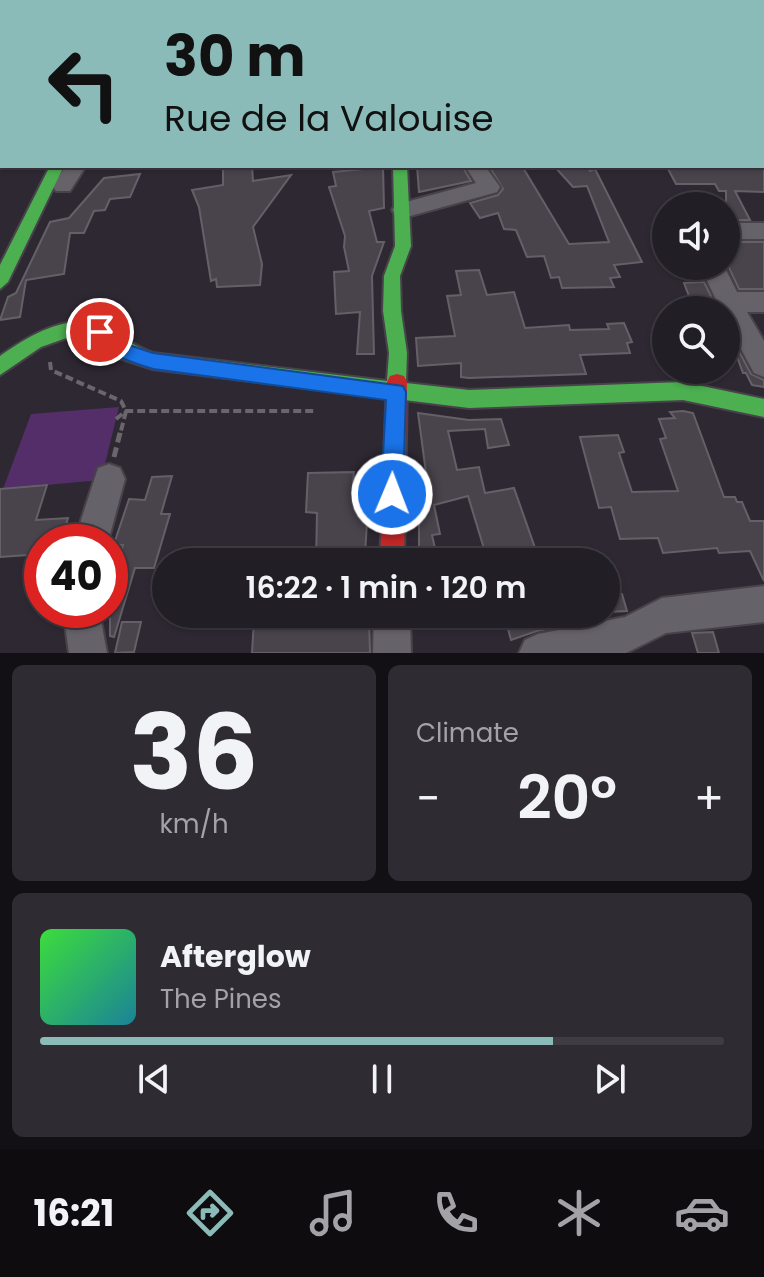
<!DOCTYPE html>
<html lang="en">
<head>
<meta charset="utf-8">
<style>
  body { margin:0; font-family:Poppins,sans-serif; background:#2e2b32; color:#f1f3f6; height:100vh; display:flex; flex-direction:column; font-size:30px; white-space:nowrap }
  * { box-sizing:border-box; margin:0 }
  p { font-size:26px; color:#a2a2a7 }
  .icon { flex:none; width:44px; height:44px; fill:none; stroke:currentColor; stroke-width:2; stroke-linecap:round; stroke-linejoin:round }
  .map { position:relative; height:653px; overflow:hidden }
  .panel { display:flex; flex-direction:column; gap:12px; padding:12px; background:#131015; flex:1 }
  .panel>* { flex:none }
  .guide { position:absolute; left:0px; top:0px; width:764px; height:168px; box-shadow:0 2px 6px #0004,0 0 0 2px #3f3c43; background:#8bbbb9; color:#111; overflow:hidden }
  .controls { position:absolute; left:652px; top:192px; display:grid; gap:16px }
  .controls a { display:grid; place-items:center; width:88px; height:88px; border-radius:50%; background:#221e26; box-shadow:0 2px 6px #0004,0 0 0 2px #3f3c43; font-size:40px }
  .speed { position:absolute; left:24px; top:524px; display:flex; gap:16px; font-size:40px; font-weight:700; text-align:center }
  .speed>* { display:grid; place-content:center; width:104px; height:104px; border-radius:50%; background:#221e26; box-shadow:0 2px 6px #0004,0 0 0 2px #3f3c43; line-height:1 }
  .speed .limit { border:12px solid #d22; background:#fff; color:#111 }
  .pin { position:absolute; display:grid; place-items:center; width:68px; height:68px; color:#fff; margin:-34px; border:4px solid #fff; border-radius:50%; box-shadow:0 2px 8px #0007 }
  .me { position:absolute; width:88px; margin:-44px; rotate:1deg; stroke-linejoin:round; filter:drop-shadow(0 0 6px #0008) }
  .turn { display:flex; align-items:center; gap:28px; height:168px; padding:0 32px; font-size:36px }
  .turn .icon { width:104px; height:104px; stroke-width:2.5 }
  .turn b { display:block; font-size:56px; line-height:68px }
  .big { font-size:60px; font-weight:600; line-height:1.1 }
  .panel .tile { flex:1; display:flex; flex-direction:column; justify-content:center; gap:12px; min-width:0; padding:0 28px; border-radius:12px; background:#2e2b32 }
  .panel .dial { align-items:center; gap:0 }
  .dial b { font-size:104px; line-height:1 }
  .song { display:flex; align-items:center; gap:24px }
  .cover { width:96px; height:96px; border-radius:12px; background:linear-gradient(135deg,hsl(120 70% 55%),hsl(190 70% 35%)) }
  .played { height:8px; border-radius:4px; background:linear-gradient(90deg,#8bbbb9 75%,#3f3c43 75%) }
  .keys { display:flex; justify-content:space-around; direction:ltr }
  .heat { display:flex; justify-content:space-between; align-items:center; font-size:44px; direction:ltr }
  .panel .tiles { flex:1; display:grid; gap:12px; grid-template-columns:1fr 1fr }
  .tile:last-child { grid-column:span 2 }
  .trip { position:absolute; left:152px; top:548px; width:468px; height:80px; border-radius:40px; background:#221e26; box-shadow:0 2px 6px #0004,0 0 0 2px #3f3c43; font-weight:600; line-height:80px; text-align:center }
  .menu { display:flex; height:128px; justify-content:space-around; align-items:center; background:#0e0c0f; color:#a2a2a7 }
  .menu .icon { width:56px; height:56px }
  .menu .selected { color:#8bbbb9 }
  .menu b { font-size:36px; color:#f1f3f6 }
  .map>svg:first-child { display:block }
  .built { fill:#382a40 }
  .green { fill:#532e68 }
  .building { fill:#49444c; stroke:#656068; stroke-width:2 }
  .lines { fill:none; stroke-linecap:round; stroke-linejoin:round }
  .lane-casing { stroke:#48434b; stroke-width:4 }
  .street-casing { stroke:#48434b; stroke-width:4 }
  .fast-casing { stroke:#48434b; stroke-width:4 }
  .jam-casing { stroke:#48434b; stroke-width:4 }
  .path-far2 { stroke:#6a666e; stroke-width:3; stroke-dasharray:5 3; stroke-linecap:butt }
  .path-far1 { stroke:#6a666e; stroke-width:4; stroke-dasharray:8 4; stroke-linecap:butt }
  .path { stroke:#6a666e; stroke-width:5; stroke-dasharray:10 5; stroke-linecap:butt }
  .lane { fill:#666269; fill-rule:evenodd }
  .street { fill:#666269; fill-rule:evenodd }
  .fast { fill:#4caf50; fill-rule:evenodd }
  .jam { fill:#c62828; fill-rule:evenodd }
  .route { fill:#1a73e8; stroke:#114b97; stroke-width:2 }
</style>
</head>
<body>
<div class="map">
<svg width="764" height="653" viewBox="0 0 764 653">
  <rect width="100%" height="100%" fill="#2e2832"/>
  <polygon class="built" points="0,0 217,0 2,2 0,141"/>
  <polygon class="green" points="119,407 101,480 3,489 31,414"/>
  <g class="building">
    <polygon points="223,166 252,166 253,181 291,175 253,227 262,264 260,285 217,287 216,279 211,281 199,207 192,190 223,185"/>
    <polygon points="363,166 383,166 384,208 369,211 377,242 384,242 372,276 374,354 357,354 360,312 336,314 334,272 349,271 344,247 345,236 329,187 336,186 333,172 365,169"/>
    <polygon points="417,166 462,166 471,181 419,192"/>
    <polygon points="489,166 522,166 569,244 609,242 587,186 573,187 554,166 586,166 590,171 595,169 642,262 614,265 620,277 610,278 614,287 562,288 559,277 551,278 544,256 527,257 516,230 504,229 498,213 480,218 470,203 498,195 503,189"/>
    <polygon points="764,166 764,192 735,191 750,220 726,220 726,191 719,191 715,184 676,184 667,167"/>
    <polygon points="140,174 130,197 110,199 105,210 94,211 84,233 70,233 64,274 26,280 20,317 0,320 8,297 16,293 50,222 69,218 104,178"/>
    <polygon points="740,242 764,242 764,289 739,289 729,268"/>
    <polygon points="479,270 487,295 514,292 525,328 569,325 570,330 609,329 607,324 624,323 632,342 627,343 630,353 580,355 586,374 469,378 461,377 461,363 418,366 416,338 455,336 447,296 461,295 456,271"/>
    <polygon points="704,282 718,310 713,310 710,304 692,304 684,283"/>
    <polygon points="726,327 751,374 764,380 764,387 752,385 746,373 743,373"/>
    <polygon points="683,411 693,413 724,497 735,497 737,502 742,502 750,521 764,521 764,581 750,551 719,553 717,548 663,553 658,538 620,539 611,507 599,508 580,437 618,435 624,452 619,453 632,492 678,491 660,439 666,438 659,419 675,418 670,412"/>
    <polygon points="418,413 469,420 501,419 509,445 488,448 485,429 448,431 457,470 479,467 485,493 514,488 540,562 488,562 468,496 434,505 440,534 432,535 438,562 419,562 419,505 430,503"/>
    <polygon points="354,472 352,492 369,492 365,554 360,555 360,562 316,562 317,513 306,512 308,473"/>
    <polygon points="172,476 161,514 170,514 154,568 135,568 114,637 110,636 110,585 123,545 114,544 129,499 145,500 152,477"/>
    <polygon points="47,485 36,520 68,518 61,542 42,542 42,554 0,557 0,489"/>
    <polygon points="622,594 627,611 606,612 606,595"/>
    <polygon points="297,614 369,614 370,653 252,653 254,620 297,617"/>
    <polygon points="504,614 580,614 583,622 537,631 511,640"/>
    <polygon points="122,622 141,622 134,652 115,653"/>
    <polygon points="713,632 719,653 698,653 692,633"/>
  </g>
  <g class="lines">
    <defs>
      <g id="lane">
        <polygon points="160,0 159,2 151,2 152,0"/>
        <polygon points="260,0 272,0 269,2 257,2"/>
        <rect x="0" y="89" width="2" height="6"/>
      </g>
      <g id="street">
        <polygon points="762,40 764,41 764,51 762,50"/>
        <polygon points="762,110 764,111 764,125 762,124"/>
        <polygon points="66,166 86,166 70,191 56,191 52,186"/>
        <polygon points="465,166 485,166 500,187 497,192 403,218 395,215 392,210 395,205 476,183"/>
        <rect x="726" y="223" width="38" height="16"/>
        <polygon points="700,266 724,266 737,292 764,292 764,312 747,312 764,341 764,377 754,373 726,321 726,310 721,310"/>
        <polygon points="109,464 120,468 125,479 108,542 74,542 98,468"/>
        <polygon points="764,586 764,622 666,633 626,653 519,653 525,640 538,634 625,617 662,598"/>
        <polygon points="63,610 99,610 107,653 69,653"/>
        <polygon points="374,614 410,614 411,653 373,653"/>
      </g>
      <g id="fast">
        <polygon points="228,0 245,0 227,2"/>
        <polygon points="274,0 293,0 273,2"/>
        <polygon points="50,166 64,166 8,282 0,289 0,265"/>
        <path d="M393 166H407L411 246 400 276 401 311 407 353 406 383 469 390 683 382 764 399V417L683 400 469 408 153 369 119 358 98 340 75 335 41 347 0 375V356C30 335 72 309 110 329 127 338 132 346 153 353L387 381 389 353 383 311 384 276 395 246Z"/>
      </g>
      <polygon id="jam" points="397,374 404,376 407,382 404,562 380,562 387,382 390,376"/>
    </defs>
    <use href="#lane" class="lane-casing"/>
    <use href="#street" class="street-casing"/>
    <use href="#fast" class="fast-casing"/>
    <use href="#jam" class="jam-casing"/>
    <polyline class="path-far2" points="585,0 601,2"/>
    <g class="path-far1">
      <polyline points="50,362 51,370 121,401 126,411 121,431"/>
      <polyline points="116,419 126,411 314,411"/>
    </g>
    <polyline class="path" points="114,457 121,429"/>
    <use href="#lane" class="lane"/>
    <use href="#street" class="street"/>
    <use href="#fast" class="fast"/>
    <use href="#jam" class="jam"/>
  </g>
  <path class="route" d="M100 324 132 346 153 353 403 386 406 392 403 494 400 502 392 505 384 502 381 494 386 400 153 369C131 362 103 354 90 332L93 327Z"/>
</svg>
<div class="controls">
<a><svg class="icon" aria-label="sound" viewBox="0 0 24 24"><path d="M4 9h4l5-4v14l-5-4H4zM17 9q2 3 0 6"/></svg></a>
<a><svg class="icon" aria-label="search" viewBox="0 0 24 24"><circle cx="10" cy="10" r="6"/><path d="M15 15l6 6"/></svg></a>
</div>
<div class="speed"><div class="limit">40</div></div>
<div class="pin" style="left:100px;top:332px;background:#d93025"><svg class="icon" aria-label="arrive" viewBox="0 0 24 24"><path d="M6 21V4h12l-3 4 3 4H6"/></svg></div>
<svg class="me" style="left:392px;top:494px" viewBox="-20 -20 40 40"><circle r="17" fill="#1a73e8" stroke="#fff" stroke-width="3"/><path d="M0-11L8 9 0 5-8 9z" fill="#fff"/></svg>
<div class="trip">16:22 · 1 min · 120 m</div>
<div class="guide">
<div class="turn"><svg class="icon" aria-label="left" viewBox="0 0 24 24"><path d="M17 20v-9H6M10 6l-5 5 5 5"/></svg><div><b>30 m</b>Rue de la Valouise</div></div>
</div>
</div>
<section class="panel">
<div class="tiles">
<div class="tile dial"><b>36</b><p>km/h</p></div>
<div class="tile"><p>Climate</p>
<div class="heat"><a>−</a><b class="big">20°</b><a>+</a></div>
</div>
<div class="tile">
<div class="song"><i class="cover"></i><div><b>Afterglow</b><p>The Pines</p></div></div>
<div class="played"></div>
<div class="keys"><svg class="icon" aria-label="previous" viewBox="0 0 24 24"><path d="M18 5L8 12l10 7zM5 5v14"/></svg><svg class="icon" aria-label="pause" viewBox="0 0 24 24"><path d="M8 5v14M16 5v14"/></svg><svg class="icon" aria-label="next" viewBox="0 0 24 24"><path d="M6 5l10 7-10 7zM19 5v14"/></svg></div>
</div>
</div>
</section>
<nav class="menu">
<b>16:21</b>
<svg class="icon selected" aria-label="directions" viewBox="0 0 24 24"><path d="M12 3l9 9-9 9-9-9zM9 14v-3h6M13 9l2 2-2 2"/></svg>
<svg class="icon" aria-label="music" viewBox="0 0 24 24"><path d="M9 18V5l10-2v13"/><circle cx="6" cy="18" r="3"/><circle cx="16" cy="16" r="3"/></svg>
<svg class="icon" aria-label="phone" viewBox="0 0 24 24"><path d="M5 4h4l2 5-3 2q2 4 5 5l2-3 5 2v4C11 20 4 13 5 4z"/></svg>
<svg class="icon" aria-label="climate" viewBox="0 0 24 24"><path d="M12 3v18M4 7l16 10M4 17L20 7"/></svg>
<svg class="icon" aria-label="car" viewBox="0 0 24 24"><path d="M5 17H2v-5l4-1 3-4h7l3 4 3 1v5h-3M9 17h6M6 11h13"/><circle cx="7" cy="17" r="2"/><circle cx="17" cy="17" r="2"/></svg>
</nav>
</body>
</html>
